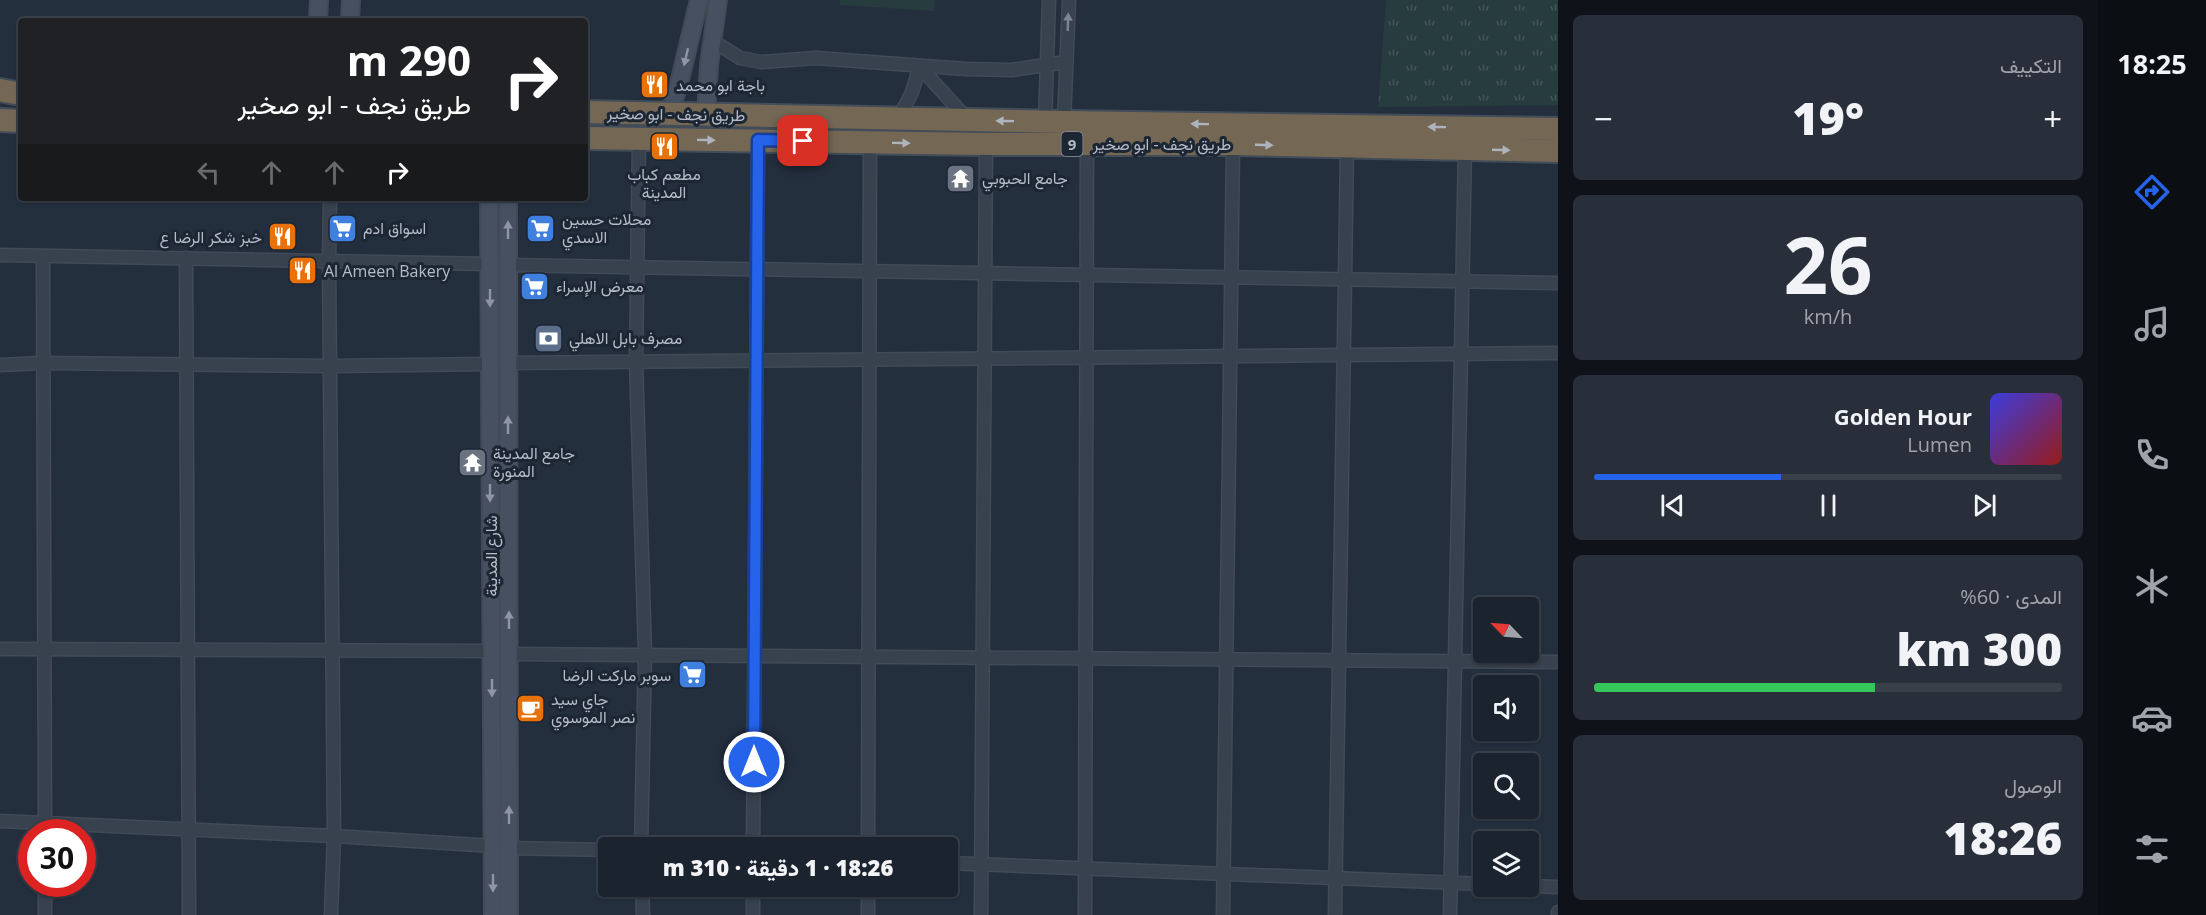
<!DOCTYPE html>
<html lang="ar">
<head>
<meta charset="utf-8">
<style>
  body { margin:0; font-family:"Open Sans",Vazirmatn,sans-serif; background:#282f3a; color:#f1f3f6; direction:rtl; height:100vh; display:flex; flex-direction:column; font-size:22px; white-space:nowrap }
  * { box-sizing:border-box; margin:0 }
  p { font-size:20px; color:#a0a4aa }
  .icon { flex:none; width:33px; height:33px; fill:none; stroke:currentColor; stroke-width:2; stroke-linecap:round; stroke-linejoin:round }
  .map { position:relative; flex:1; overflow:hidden; direction:ltr }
  .details { display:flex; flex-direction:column; gap:15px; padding:15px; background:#0f1319; width:540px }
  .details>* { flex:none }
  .guide { position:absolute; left:18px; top:18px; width:570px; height:183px; border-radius:6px; box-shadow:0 2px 4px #0004,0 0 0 2px #39404a; direction:rtl; background:#202124; color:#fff; overflow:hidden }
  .needle { width:39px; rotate:295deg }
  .tools { position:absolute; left:1473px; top:597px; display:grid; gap:12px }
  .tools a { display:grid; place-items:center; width:66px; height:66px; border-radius:6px; background:#1b232e; box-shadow:0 2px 4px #0004,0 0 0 2px #39404a; font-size:30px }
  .speed { position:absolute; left:18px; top:819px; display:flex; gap:12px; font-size:30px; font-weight:700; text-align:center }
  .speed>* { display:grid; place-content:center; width:78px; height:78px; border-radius:50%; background:#1b232e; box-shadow:0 2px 4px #0004,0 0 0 2px #39404a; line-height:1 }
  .speed .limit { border:9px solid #d22; background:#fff; color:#111 }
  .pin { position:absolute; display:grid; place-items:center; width:51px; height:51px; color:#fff; margin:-26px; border-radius:12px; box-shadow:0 3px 9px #0006 }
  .me { position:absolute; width:66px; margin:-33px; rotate:0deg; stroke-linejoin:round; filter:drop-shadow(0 0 4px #0008) }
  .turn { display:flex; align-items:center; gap:21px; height:126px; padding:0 18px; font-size:27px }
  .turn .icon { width:78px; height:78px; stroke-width:2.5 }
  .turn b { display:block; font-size:42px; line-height:51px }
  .lanes { display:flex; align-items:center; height:57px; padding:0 18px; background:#0003; justify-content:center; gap:30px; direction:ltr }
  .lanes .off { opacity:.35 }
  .big { font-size:45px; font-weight:800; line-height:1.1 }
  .details .tile { flex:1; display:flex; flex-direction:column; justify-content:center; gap:9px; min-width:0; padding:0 21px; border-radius:9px; background:#282f3a }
  .details .dial { align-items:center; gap:0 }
  .dial b { font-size:78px; line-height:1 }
  .song { display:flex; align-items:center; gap:18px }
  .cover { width:72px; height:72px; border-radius:9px; background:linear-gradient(135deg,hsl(240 70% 55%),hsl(0 70% 35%)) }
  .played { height:6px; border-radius:3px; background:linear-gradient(90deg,#2563eb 40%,#39404a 40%) }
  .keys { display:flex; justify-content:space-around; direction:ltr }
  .heat { display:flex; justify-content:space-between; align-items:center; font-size:33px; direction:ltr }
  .charge { height:9px; border-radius:4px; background:linear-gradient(90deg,#34c759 60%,#39404a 0) }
  .trip { position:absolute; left:598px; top:837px; width:360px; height:60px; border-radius:6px; background:#1b232e; box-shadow:0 2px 4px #0004,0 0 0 2px #39404a; font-weight:800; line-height:60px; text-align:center; direction:rtl }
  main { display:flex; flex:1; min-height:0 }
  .tabs { display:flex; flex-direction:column; width:108px; justify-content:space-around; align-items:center; background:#0b0e12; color:#a0a4aa }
  .tabs .icon { width:42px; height:42px }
  .tabs .active { color:#2563eb }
  .tabs b { font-size:27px; color:#f1f3f6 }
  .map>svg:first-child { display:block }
  .grass { fill:url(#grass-tufts) }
  .garden { fill:#263c3f }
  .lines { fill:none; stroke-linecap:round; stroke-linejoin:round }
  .street-casing { stroke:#414a57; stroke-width:15 }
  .secondary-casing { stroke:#414a57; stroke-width:20 }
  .highway-casing { stroke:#434c59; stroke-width:26 }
  .street { stroke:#38414e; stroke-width:12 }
  .secondary { stroke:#465061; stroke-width:16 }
  .highway { stroke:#746855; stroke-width:22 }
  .oneway { fill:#7c8592 }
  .oneway2 { fill:#8e96a5 }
  .oneway3 { fill:#aeb4bd }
  .route-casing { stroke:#184099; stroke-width:15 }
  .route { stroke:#2563eb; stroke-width:10 }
  .labels { text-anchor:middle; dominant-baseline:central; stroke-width:6; stroke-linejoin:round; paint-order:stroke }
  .shield { fill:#1d2633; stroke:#878f9c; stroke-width:1.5 }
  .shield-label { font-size:15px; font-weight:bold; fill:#b4bcc9 }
  .poi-label { font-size:16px; fill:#b4bcc9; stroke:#1d2633; text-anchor:start }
  .street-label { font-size:16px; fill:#b4bcc9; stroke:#1d2633 }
</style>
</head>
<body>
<main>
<nav class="tabs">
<b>18:25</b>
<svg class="icon active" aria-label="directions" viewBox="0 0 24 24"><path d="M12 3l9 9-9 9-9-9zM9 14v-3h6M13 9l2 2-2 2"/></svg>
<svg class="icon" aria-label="music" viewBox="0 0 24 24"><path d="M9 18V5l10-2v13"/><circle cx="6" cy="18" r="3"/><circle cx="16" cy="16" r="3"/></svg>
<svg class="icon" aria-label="phone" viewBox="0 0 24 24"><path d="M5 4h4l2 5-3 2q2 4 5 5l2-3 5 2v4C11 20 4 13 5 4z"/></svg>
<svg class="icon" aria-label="climate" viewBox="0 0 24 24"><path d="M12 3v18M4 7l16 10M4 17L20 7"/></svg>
<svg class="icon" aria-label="car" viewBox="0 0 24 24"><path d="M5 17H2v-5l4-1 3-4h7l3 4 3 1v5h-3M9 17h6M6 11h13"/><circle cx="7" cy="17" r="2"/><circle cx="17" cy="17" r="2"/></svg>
<svg class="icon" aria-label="filters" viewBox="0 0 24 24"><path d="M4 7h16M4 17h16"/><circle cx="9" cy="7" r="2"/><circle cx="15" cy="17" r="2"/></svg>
</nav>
<section class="details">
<div class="tile"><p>التكييف</p>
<div class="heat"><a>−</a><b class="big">19°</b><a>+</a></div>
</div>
<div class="tile dial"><b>26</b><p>km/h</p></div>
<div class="tile">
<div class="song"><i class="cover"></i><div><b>Golden Hour</b><p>Lumen</p></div></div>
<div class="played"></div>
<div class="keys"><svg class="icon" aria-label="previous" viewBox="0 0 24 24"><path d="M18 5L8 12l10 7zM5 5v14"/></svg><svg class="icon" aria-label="pause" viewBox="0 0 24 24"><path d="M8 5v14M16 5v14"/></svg><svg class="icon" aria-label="next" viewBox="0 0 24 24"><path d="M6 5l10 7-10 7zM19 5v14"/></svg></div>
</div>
<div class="tile"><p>المدى · 60%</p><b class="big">300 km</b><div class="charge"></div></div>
<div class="tile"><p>الوصول</p><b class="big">18:26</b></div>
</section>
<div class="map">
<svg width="1558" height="915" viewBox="0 0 1558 915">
  <defs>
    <pattern id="grass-tufts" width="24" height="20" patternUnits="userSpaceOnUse" patternTransform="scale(1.5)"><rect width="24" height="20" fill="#263c3f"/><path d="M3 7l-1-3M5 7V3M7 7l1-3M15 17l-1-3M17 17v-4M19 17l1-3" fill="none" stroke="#435659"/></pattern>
  </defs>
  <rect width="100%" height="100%" fill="#242f3e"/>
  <polygon class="grass" points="1386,0 1558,0 1558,105 1378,107"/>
  <polygon class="garden" points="840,0 935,0 934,11 840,5"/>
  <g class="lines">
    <defs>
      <g id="street">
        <polyline points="713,41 740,58 761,62 816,58 966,69 1012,70 1066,62"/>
        <polyline points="919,66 968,120"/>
        <path d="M896 118C910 102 915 86 919 66"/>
        <polyline points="1045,122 1049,0"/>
        <polyline points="1064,122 1069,0"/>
        <polyline points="639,139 636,362 645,653 641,848"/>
        <polyline points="330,198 329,260 334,836 331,915"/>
        <polyline points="0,255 490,264"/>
        <polyline points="43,256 45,832"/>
        <polyline points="186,258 189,915"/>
        <polyline points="508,265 1558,283"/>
        <polyline points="508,363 1558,353"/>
        <polyline points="0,365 43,363 330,366 490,364"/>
        <polyline points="0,649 492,651"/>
        <polyline points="509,654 1558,662"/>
        <polyline points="0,821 334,836 493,846"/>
        <polyline points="509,848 609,850"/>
        <polyline points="753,848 758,140"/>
        <polyline points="868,848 870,143"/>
        <polyline points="948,863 1484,884"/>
        <polyline points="45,884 45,915"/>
        <polyline points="642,886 643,915"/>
        <polyline points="1528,886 1558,887"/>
        <polyline points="753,915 753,886"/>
        <polyline points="868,915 868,886"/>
        <polyline points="981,915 986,144"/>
        <polyline points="1085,915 1087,144"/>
        <polyline points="1223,915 1233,144"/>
        <polyline points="1335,915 1347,148"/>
        <polyline points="1450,915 1465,148"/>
        <polyline points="1558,915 1558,912"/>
      </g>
      <g id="secondary">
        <polyline points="318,21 319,0"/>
        <polyline points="350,21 351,0"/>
        <polyline points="669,114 678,88 699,0"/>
        <polyline points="706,114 709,65 718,0"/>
        <polyline points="489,198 493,915"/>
        <polyline points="508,198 509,915"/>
      </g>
      <g id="highway">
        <polyline points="0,90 21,94"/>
        <polyline points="585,112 1064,122 1558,129"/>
        <polyline points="0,120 21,121"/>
        <polyline points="585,138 986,144 1233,144 1558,151"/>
      </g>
    </defs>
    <use href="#street" class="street-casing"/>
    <use href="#secondary" class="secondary-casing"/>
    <use href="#highway" class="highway-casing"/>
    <use href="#street" class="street"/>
    <use href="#secondary" class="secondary"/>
    <use href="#highway" class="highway"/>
  </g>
  <defs><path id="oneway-solid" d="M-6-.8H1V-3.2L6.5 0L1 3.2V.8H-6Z" transform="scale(1.5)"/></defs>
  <use class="oneway" href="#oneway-solid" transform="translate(1068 22) rotate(-88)"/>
  <g class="oneway2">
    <use href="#oneway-solid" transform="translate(686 57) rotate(103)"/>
    <use href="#oneway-solid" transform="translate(508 230) rotate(-90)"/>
    <use href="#oneway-solid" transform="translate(490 298) rotate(90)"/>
    <use href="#oneway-solid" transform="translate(508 425) rotate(-90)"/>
    <use href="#oneway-solid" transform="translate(490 493) rotate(90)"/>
    <use href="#oneway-solid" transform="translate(509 620) rotate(-90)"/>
    <use href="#oneway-solid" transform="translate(492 688) rotate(90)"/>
    <use href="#oneway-solid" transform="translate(509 815) rotate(-90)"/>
    <use href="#oneway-solid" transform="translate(493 883) rotate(90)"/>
  </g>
  <g class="oneway3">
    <use href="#oneway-solid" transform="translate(1005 121) rotate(-179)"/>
    <use href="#oneway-solid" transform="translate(1200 124) rotate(-179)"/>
    <use href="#oneway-solid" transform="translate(1437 127) rotate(-179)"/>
    <use href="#oneway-solid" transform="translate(706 140) rotate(1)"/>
    <use href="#oneway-solid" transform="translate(901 143) rotate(1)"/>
    <use href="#oneway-solid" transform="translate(1264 145) rotate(2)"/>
    <use href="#oneway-solid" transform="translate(1501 150) rotate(2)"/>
  </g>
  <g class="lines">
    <defs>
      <polyline id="route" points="754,762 758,140 803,141"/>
    </defs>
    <use href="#route" class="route-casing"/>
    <use href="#route" class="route"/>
  </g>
  <defs>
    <symbol id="restaurant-square" viewBox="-11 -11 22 22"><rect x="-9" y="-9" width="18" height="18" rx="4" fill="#e8710a" stroke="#1d2633"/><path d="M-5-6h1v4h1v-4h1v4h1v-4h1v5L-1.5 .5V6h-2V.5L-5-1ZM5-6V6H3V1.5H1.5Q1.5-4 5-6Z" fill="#fff"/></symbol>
    <symbol id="temple-square" viewBox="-11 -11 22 22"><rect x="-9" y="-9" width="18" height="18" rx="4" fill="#6b7280" stroke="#1d2633"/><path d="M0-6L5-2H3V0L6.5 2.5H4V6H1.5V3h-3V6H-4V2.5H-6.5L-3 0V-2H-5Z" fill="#fff"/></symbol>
    <symbol id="supermarket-square" viewBox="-11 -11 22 22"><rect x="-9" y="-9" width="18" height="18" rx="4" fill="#3f7fe0" stroke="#1d2633"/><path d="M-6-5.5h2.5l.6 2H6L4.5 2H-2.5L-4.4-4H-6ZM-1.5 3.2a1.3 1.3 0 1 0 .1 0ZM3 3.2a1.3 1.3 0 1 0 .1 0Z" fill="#fff"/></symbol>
    <symbol id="bank-square" viewBox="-11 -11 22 22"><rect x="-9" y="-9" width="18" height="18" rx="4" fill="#5c6f8a" stroke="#1d2633"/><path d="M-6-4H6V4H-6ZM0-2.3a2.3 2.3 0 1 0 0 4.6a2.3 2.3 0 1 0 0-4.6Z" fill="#fff"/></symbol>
    <symbol id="cafe-square" viewBox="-11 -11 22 22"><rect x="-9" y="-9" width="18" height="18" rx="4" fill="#e8710a" stroke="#1d2633"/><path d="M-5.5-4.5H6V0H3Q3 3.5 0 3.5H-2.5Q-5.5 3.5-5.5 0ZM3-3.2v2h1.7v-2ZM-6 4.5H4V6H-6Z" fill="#fff"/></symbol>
  </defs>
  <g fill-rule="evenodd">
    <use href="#restaurant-square" x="638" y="68" width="33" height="33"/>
    <use href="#restaurant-square" x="648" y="130" width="33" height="33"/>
    <use href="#temple-square" x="944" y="162" width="33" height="33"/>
    <use href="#supermarket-square" x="326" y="212" width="33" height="33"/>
    <use href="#supermarket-square" x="524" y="212" width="33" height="33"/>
    <use href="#restaurant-square" x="266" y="220" width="33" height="33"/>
    <use href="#restaurant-square" x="286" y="254" width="33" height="33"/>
    <use href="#supermarket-square" x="518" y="270" width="33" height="33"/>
    <use href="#bank-square" x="532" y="322" width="33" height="33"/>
    <use href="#temple-square" x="456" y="446" width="33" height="33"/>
    <use href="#supermarket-square" x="676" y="658" width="33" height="33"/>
    <use href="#cafe-square" x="514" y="692" width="33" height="33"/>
  </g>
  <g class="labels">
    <rect class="shield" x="1061.5" y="132" width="21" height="24" rx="4.5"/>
    <g class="shield-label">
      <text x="1072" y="144">9</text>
    </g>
    <g class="poi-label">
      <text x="676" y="85">باجة ابو محمد</text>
      <text x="664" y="174" text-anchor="middle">مطعم كباب<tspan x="664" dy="18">المدينة</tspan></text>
      <text x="982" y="178">جامع الحبوبي</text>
      <text x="562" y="219">محلات حسين<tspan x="562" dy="18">الاسدي</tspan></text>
      <text x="363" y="228">اسواق ادم</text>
      <text x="262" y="237" text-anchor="end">خبز شكر الرضا ع</text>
      <text x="324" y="271">Al Ameen Bakery</text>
      <text x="556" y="286">معرض الإسراء</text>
      <text x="569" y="338">مصرف بابل الاهلي</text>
      <text x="493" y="453">جامع المدينة<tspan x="493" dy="18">المنورة</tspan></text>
      <text x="671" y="675" text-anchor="end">سوبر ماركت الرضا</text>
      <text x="551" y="699">جاي سيد<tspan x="551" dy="18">نصر الموسوي</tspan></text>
    </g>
    <g class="street-label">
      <text transform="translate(676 114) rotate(1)">طريق نجف - ابو صخير</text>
      <text x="1162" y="144">طريق نجف - ابو صخير</text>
      <text transform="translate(491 556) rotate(-90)">شارع المدينة</text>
    </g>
  </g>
</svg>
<div class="tools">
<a><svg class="needle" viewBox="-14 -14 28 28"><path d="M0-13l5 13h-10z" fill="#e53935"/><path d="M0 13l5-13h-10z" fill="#a0a4aa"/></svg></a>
<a><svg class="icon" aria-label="sound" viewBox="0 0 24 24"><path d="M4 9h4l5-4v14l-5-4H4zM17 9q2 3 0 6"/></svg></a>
<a><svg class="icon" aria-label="search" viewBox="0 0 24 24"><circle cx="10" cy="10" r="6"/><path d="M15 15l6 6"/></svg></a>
<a><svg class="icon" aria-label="layers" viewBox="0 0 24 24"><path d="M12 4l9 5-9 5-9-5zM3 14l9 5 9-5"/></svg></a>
</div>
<div class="speed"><div class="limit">30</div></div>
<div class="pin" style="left:803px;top:141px;background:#d93025"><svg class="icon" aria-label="arrive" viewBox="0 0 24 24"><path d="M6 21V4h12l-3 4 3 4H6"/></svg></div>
<svg class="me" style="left:754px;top:762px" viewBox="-20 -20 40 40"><circle r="17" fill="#2563eb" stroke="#fff" stroke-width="3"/><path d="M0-11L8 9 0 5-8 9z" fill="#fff"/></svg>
<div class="trip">18:26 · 1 دقيقة · 310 m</div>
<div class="guide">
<div class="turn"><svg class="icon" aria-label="right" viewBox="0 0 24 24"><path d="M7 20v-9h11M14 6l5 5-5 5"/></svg><div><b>290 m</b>طريق نجف - ابو صخير</div></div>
<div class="lanes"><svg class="icon off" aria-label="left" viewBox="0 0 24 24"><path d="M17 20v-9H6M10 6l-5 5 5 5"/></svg><svg class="icon off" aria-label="ahead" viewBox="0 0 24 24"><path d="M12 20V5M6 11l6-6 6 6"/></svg><svg class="icon off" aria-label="ahead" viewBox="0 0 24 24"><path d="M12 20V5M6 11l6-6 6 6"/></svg><svg class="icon" aria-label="right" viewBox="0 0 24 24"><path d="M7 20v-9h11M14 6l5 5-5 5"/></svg></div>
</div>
</div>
</main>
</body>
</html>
